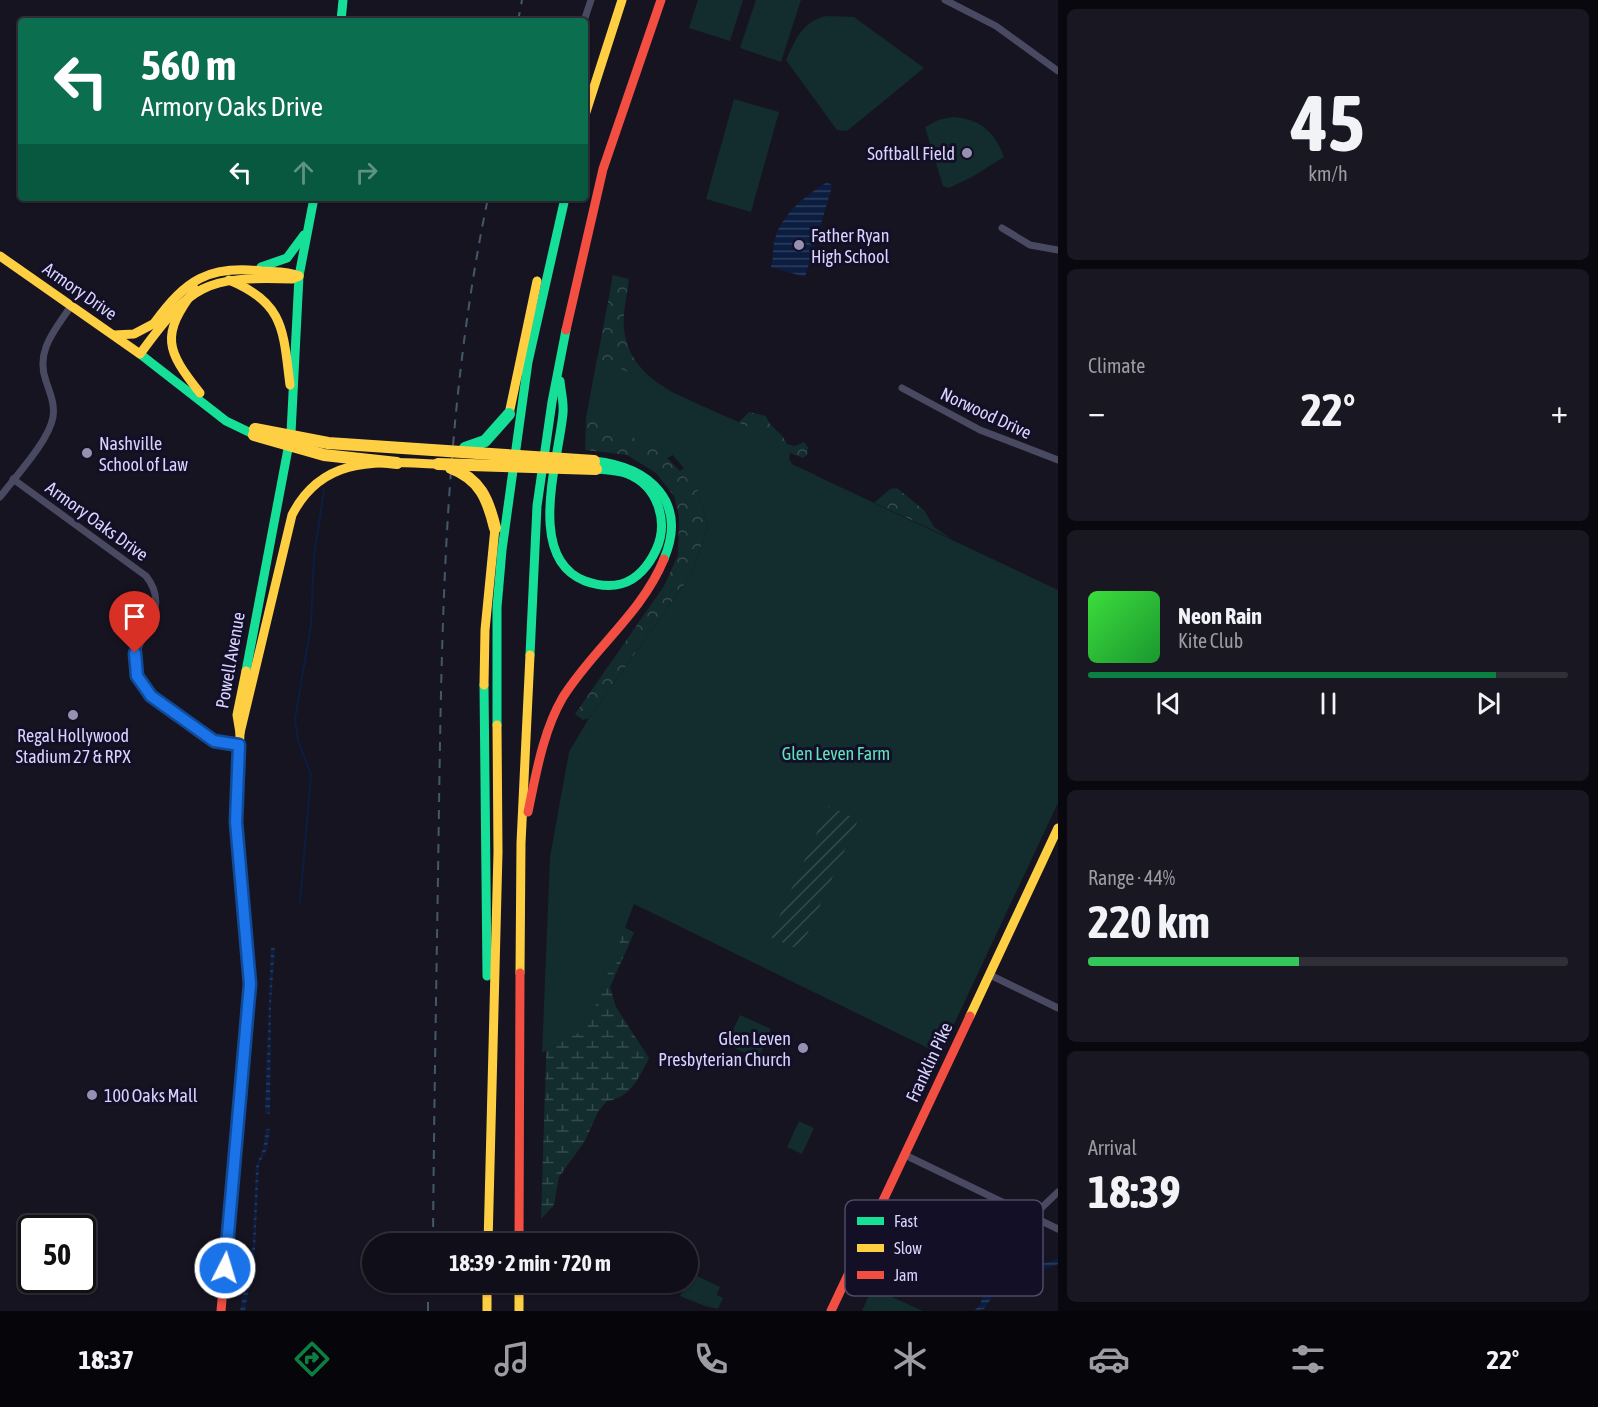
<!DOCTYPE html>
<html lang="en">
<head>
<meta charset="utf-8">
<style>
  body { margin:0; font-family:"Asap Condensed",sans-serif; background:#191822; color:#f1f3f6; height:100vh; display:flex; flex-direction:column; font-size:22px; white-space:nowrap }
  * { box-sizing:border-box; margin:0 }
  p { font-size:20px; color:#9c9ca2 }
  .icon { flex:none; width:33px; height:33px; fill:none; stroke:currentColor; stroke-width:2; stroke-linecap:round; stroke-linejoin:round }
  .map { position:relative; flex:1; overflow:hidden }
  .side { display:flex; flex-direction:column; gap:9px; padding:9px; background:#09080e; width:540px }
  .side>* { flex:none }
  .banner { position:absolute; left:18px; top:18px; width:570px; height:183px; border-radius:6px; box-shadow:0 2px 4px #0004,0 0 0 2px #302f38; background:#0b6e4f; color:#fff; overflow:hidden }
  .speed { position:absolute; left:18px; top:1215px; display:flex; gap:12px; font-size:30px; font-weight:700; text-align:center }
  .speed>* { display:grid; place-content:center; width:78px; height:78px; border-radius:50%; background:#100f19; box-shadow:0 2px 4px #0004,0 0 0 2px #302f38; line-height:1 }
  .speed .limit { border:3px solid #111; border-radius:9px; background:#fff; color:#111 }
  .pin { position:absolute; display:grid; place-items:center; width:51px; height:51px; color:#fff; margin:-62px -26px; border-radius:50% 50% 50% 0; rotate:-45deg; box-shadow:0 0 6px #0007 }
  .pin .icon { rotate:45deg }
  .me { position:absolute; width:66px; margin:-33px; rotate:5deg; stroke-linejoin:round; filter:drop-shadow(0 0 4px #0008) }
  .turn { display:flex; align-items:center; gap:21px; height:126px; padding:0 24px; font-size:27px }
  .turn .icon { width:78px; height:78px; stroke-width:2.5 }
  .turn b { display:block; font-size:42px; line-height:51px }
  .lanes { display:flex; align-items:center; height:57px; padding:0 24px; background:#0003; justify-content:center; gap:30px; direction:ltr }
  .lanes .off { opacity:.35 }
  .big { font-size:45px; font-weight:700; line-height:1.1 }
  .side .tile { flex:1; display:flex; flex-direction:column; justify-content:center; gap:9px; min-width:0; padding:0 21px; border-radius:9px; background:#191822 }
  .side .dial { align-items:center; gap:0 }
  .dial b { font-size:78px; line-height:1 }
  .song { display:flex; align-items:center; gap:18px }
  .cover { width:72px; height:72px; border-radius:9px; background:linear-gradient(135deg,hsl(120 70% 55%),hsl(130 70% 35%)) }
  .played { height:6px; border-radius:3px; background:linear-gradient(90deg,#0b8043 85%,#302f38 85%) }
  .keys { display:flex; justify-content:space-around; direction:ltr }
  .heat { display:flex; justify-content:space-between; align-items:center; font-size:33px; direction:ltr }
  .charge { height:9px; border-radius:4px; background:linear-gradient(90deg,#34c759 44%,#302f38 0) }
  .trip { position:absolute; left:362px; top:1233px; width:336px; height:60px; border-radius:30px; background:#100f19; box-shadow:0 2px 4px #0004,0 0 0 2px #302f38; font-weight:700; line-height:60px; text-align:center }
  .tabs { display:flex; height:96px; justify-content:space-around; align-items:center; background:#06060a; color:#9c9ca2 }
  .tabs .icon { width:42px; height:42px }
  .tabs .active { color:#0b8043 }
  .tabs b { font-size:27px; color:#f1f3f6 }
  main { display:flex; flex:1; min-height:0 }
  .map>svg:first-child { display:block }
  .forest { fill:url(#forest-crowns) }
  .wetland { fill:url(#wetland-marsh) }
  .park { fill:#132c2d }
  .garden { fill:url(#garden-furrows) }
  .water { fill:url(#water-rules) }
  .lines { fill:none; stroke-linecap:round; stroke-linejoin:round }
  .stream { stroke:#0b1e41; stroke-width:2 }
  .street { stroke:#4a4962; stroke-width:7 }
  .fast { stroke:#16e098; stroke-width:9 }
  .slow { stroke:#ffcf43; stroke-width:9 }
  .jam { stroke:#f24e42; stroke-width:9 }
  .rail { stroke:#43596b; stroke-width:2; stroke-dasharray:9 8; stroke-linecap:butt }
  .fast-bridge { stroke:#16e098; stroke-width:12 }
  .slow-bridge { stroke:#ffcf43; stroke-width:12 }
  .route-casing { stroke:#114b97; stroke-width:15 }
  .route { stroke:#1a73e8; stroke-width:10 }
  .poi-dot { fill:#9591b1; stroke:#130f26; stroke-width:2 }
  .labels { text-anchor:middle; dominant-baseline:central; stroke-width:6; stroke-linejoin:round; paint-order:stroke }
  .poi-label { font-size:18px; fill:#d9d4ff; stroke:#130f26; text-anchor:start }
  .street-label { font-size:18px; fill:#d9d4ff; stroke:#130f26 }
  .park-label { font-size:18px; fill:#5fe0c0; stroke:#130f26 }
  .key { fill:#130f26; stroke:#4e4a67; stroke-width:1.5 }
  .key-label { font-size:16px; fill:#d9d4ff }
</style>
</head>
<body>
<main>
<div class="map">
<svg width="1058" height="1311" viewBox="0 0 1058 1311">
  <defs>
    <pattern id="forest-crowns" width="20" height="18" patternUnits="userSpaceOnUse" patternTransform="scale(1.5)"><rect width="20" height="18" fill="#132c2d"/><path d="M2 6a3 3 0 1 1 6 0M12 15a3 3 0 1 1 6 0" fill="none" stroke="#354a4c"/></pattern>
    <pattern id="wetland-marsh" width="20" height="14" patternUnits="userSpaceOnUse" patternTransform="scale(1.5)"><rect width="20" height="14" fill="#132c2d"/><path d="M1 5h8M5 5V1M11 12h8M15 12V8" fill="none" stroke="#354a4c"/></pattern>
    <pattern id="garden-furrows" width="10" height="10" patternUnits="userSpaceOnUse" patternTransform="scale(1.5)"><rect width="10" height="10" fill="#132c2d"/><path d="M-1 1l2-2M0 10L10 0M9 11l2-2" fill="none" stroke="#354a4c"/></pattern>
    <pattern id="water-rules" width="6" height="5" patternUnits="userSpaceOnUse" patternTransform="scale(1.5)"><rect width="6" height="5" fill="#0b1e41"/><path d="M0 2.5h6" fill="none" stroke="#2e3e5e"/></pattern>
  </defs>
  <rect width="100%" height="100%" fill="#161421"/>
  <g class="forest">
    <path d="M613 275 629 279C627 297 621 318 625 335 634 386 698 404 739 422L749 412 766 416C771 430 782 431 787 444L795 446 804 442 808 447 807 455 803 458 790 453 789 460 793 465 816 475 809 498 785 513 782 530 775 536 769 562 763 564 769 585 764 589 755 585 752 576 754 562 743 560 740 546 741 537 753 534 751 527 753 508 761 502H749L751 485 768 483C766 453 764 438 730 439L734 433 729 429 720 434 707 416 677 412 675 454 667 458 680 471 693 462 703 466 708 478 707 492 700 498 708 527 691 575 589 718 583 720 575 714 664 586 678 555 679 516 674 496 656 473 627 455 585 450 586 419Z"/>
    <polygon points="836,485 874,503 890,489 897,488 924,510 934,527 950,538"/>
  </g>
  <path class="wetland" d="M619 923 634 933 610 987 616 1007 649 1058C640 1076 630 1099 607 1101L598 1112 585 1141 559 1177 554 1205 541 1219 547 1026Z"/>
  <g class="park">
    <polygon points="698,0 743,0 730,41 689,28"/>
    <polygon points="756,0 801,0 781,62 740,48"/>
    <path d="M827 16 854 17 924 68 847 131 837 130 786 60C796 39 802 21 827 16Z"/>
    <polygon points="734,99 779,112 751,212 706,199"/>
    <path d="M952 117C979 118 995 132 1004 157L972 177 949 188 943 186 925 127 938 120Z"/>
    <polygon points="597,358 773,438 785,461 1058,590 1058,803 940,1054 634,904 587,1028 542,1053 550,857 569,752 589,718 691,575 708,527 695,481 670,452 586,419"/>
    <polygon points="740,1015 771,1029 758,1059 726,1044"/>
    <polygon points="799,1121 814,1128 802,1154 787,1147"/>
    <polygon points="691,1273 720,1287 717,1295 723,1298 718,1309 705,1306 680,1296"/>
    <polygon points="872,1288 923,1311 862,1311"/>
  </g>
  <polygon class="garden" points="829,806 858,820 800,950 770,937"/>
  <g class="water">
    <path d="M826 183 831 184 832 187 805 277 771 267C774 258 772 248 775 239 781 215 806 195 826 183Z"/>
    <polygon points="271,948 275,948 271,1003 270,1114 265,1113"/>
    <polygon points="266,1129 270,1129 267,1149 259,1164 255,1251 245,1311 240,1311 253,1243 256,1167 263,1149"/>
    <path d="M1058 1259V1264C1042 1270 1027 1277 1011 1283 1004 1285 998 1284 992 1288L991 1299 984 1309 974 1311C987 1300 980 1290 987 1281Z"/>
  </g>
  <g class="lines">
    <polyline class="stream" points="300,902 311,775 298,740 295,719 311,625 314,556 324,490"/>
    <g class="street">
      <polyline points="945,0 996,26 1058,71"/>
      <polyline points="584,21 591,0"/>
      <polyline points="1002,228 1030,245 1058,250"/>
      <polyline points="902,388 980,430 1058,460"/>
      <path d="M13 479 146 576C181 620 108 649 145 690 154 700 167 708 178 715 200 731 212 744 239 745"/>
      <path d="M0 497C15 477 49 441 53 417 55 404 50 393 46 381 35 351 55 330 71 306"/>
      <polyline points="990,975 1058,1008"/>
      <polyline points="905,1155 1058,1229"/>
      <polyline points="1032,1217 1058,1192"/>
    </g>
    <g class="fast">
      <polyline points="341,21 343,0"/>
      <polyline points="261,267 287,258 304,235"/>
      <polyline points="140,354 226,421 253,434"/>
      <path d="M560 381C561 392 564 402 563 413 559 459 525 558 585 581 596 585 609 587 621 584 637 580 649 565 656 550 669 522 658 486 628 474 618 470 606 470 596 469"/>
      <path d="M594 461C650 467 688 502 664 559"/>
      <polyline points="530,655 537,506 552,402 566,330"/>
      <polyline points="246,671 291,433 299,276 314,198"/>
      <polyline points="484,685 487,976"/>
      <polyline points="497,725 497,607 502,550 528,362 565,198"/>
    </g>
    <g class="slow">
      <polyline points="585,115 622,0"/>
      <path d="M0 256 140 354C191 284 205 276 292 279L299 276"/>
      <path d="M229 280C285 303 283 331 290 385"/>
      <path d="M195 289C160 336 166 350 200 393"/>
      <path d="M155 322C186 280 208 265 262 271 275 272 287 271 299 276"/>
      <polyline points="114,335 134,334 153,324"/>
      <polyline points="509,414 537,281"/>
      <polyline points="246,671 237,715 240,733 236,822 247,953"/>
      <polyline points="484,685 485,630 495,528"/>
      <path d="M240 733 292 515C323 454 379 462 438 464"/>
      <polyline points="520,973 521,843 530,655"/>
      <polyline points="970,1016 1058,828"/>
      <polyline points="488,1244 498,852 497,725"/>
      <polyline points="487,1282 487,1311"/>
      <polyline points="519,1282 519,1311"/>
    </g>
    <g class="jam">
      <polyline points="566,330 603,169 661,0"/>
      <path d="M528 812C536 774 543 731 563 697 593 649 642 613 664 559"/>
      <polyline points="519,1244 520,973"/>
      <polyline points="221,1311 250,984 247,953"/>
      <polyline points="831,1311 970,1016"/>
    </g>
    <g class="rail">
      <polyline points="518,21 522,0"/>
      <path d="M433 1244C434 1098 437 952 439 806 442 602 446 399 488 198"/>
      <polyline points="428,1311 428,1282"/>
    </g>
    <polyline class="fast-bridge" points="465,448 485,441 509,414"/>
    <g class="slow-bridge">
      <polyline points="255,429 328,443 594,461"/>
      <polyline points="254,435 324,455 397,463"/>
      <polyline points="438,464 596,469"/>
      <path d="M451 468C480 479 488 499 495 528"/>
    </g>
  </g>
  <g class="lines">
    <defs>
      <polyline id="route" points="135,653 137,676 151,696 214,741 239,745 236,822 250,984 225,1268"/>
    </defs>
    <use href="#route" class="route-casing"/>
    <use href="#route" class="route"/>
  </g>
  <g class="poi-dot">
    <circle cx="967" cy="153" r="6"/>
    <circle cx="799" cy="245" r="6"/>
    <circle cx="87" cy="453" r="6"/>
    <circle cx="73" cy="715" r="6"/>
    <circle cx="803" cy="1048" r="6"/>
    <circle cx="92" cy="1095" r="6"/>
  </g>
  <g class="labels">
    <g class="poi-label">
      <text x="955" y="153" text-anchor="end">Softball Field</text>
      <text x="811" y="235">Father Ryan<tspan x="811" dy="21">High School</tspan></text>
      <text x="99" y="443">Nashville<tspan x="99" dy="21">School of Law</tspan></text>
      <text x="73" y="735" text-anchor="middle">Regal Hollywood<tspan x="73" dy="21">Stadium 27 &amp; RPX</tspan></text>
      <text x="791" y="1038" text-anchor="end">Glen Leven<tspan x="791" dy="21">Presbyterian Church</tspan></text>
      <text x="104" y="1095">100 Oaks Mall</text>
    </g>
    <g class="street-label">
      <text transform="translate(80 291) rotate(35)">Armory Drive</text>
      <text transform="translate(986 413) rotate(25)">Norwood Drive</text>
      <text transform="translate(97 521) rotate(36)">Armory Oaks Drive</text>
      <text transform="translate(230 660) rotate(-80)">Powell Avenue</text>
      <text transform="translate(929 1062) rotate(-65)">Franklin Pike</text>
    </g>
    <g class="park-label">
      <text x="836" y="753">Glen Leven Farm</text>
    </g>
  </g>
  <rect x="845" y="1200" width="198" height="96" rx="9" class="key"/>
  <rect x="857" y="1217" width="27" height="8" fill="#16e098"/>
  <rect x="857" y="1244" width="27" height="8" fill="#ffcf43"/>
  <rect x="857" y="1271" width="27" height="8" fill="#f24e42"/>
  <g class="key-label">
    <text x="894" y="1227">Fast</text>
    <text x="894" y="1254">Slow</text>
    <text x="894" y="1281">Jam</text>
  </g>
</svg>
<div class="speed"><div class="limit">50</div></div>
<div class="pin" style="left:135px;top:653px;background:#d93025"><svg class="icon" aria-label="arrive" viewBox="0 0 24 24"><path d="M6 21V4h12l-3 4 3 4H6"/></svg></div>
<svg class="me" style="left:225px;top:1268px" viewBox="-20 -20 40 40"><circle r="17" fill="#1a73e8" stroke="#fff" stroke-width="3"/><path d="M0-11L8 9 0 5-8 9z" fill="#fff"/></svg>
<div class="trip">18:39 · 2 min · 720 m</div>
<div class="banner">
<div class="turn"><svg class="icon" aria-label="left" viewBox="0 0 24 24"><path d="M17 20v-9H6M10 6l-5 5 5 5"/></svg><div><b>560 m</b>Armory Oaks Drive</div></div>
<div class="lanes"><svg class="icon" aria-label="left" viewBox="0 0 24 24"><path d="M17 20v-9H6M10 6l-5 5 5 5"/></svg><svg class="icon off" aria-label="ahead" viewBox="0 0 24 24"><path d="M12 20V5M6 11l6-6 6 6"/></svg><svg class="icon off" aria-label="right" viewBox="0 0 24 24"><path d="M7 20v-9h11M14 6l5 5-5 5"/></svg></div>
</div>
</div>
<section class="side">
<div class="tile dial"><b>45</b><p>km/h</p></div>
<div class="tile"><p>Climate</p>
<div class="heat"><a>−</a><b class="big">22°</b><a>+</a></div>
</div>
<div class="tile">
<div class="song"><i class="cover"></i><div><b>Neon Rain</b><p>Kite Club</p></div></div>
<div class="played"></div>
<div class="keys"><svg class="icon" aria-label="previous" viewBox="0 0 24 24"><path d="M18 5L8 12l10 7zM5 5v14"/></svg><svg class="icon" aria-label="pause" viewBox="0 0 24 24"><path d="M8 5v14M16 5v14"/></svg><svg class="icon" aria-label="next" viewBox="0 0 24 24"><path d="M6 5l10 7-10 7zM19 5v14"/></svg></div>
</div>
<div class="tile"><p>Range · 44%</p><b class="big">220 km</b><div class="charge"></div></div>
<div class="tile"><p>Arrival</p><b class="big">18:39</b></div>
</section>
</main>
<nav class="tabs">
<b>18:37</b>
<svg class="icon active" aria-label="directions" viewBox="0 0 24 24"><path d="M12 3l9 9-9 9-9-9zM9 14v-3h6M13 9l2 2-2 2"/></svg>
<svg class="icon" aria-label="music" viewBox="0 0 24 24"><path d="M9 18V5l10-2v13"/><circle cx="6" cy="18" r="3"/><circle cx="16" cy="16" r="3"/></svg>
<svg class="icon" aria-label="phone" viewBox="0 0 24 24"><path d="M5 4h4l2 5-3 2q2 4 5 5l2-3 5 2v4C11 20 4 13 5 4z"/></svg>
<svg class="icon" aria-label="climate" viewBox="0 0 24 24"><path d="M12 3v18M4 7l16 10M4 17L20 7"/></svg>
<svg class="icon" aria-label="car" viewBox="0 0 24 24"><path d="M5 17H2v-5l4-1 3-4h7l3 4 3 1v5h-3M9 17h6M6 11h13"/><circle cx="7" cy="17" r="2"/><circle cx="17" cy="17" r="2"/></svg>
<svg class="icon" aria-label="filters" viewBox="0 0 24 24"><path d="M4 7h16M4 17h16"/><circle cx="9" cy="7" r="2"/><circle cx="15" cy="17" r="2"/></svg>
<b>22°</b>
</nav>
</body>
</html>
